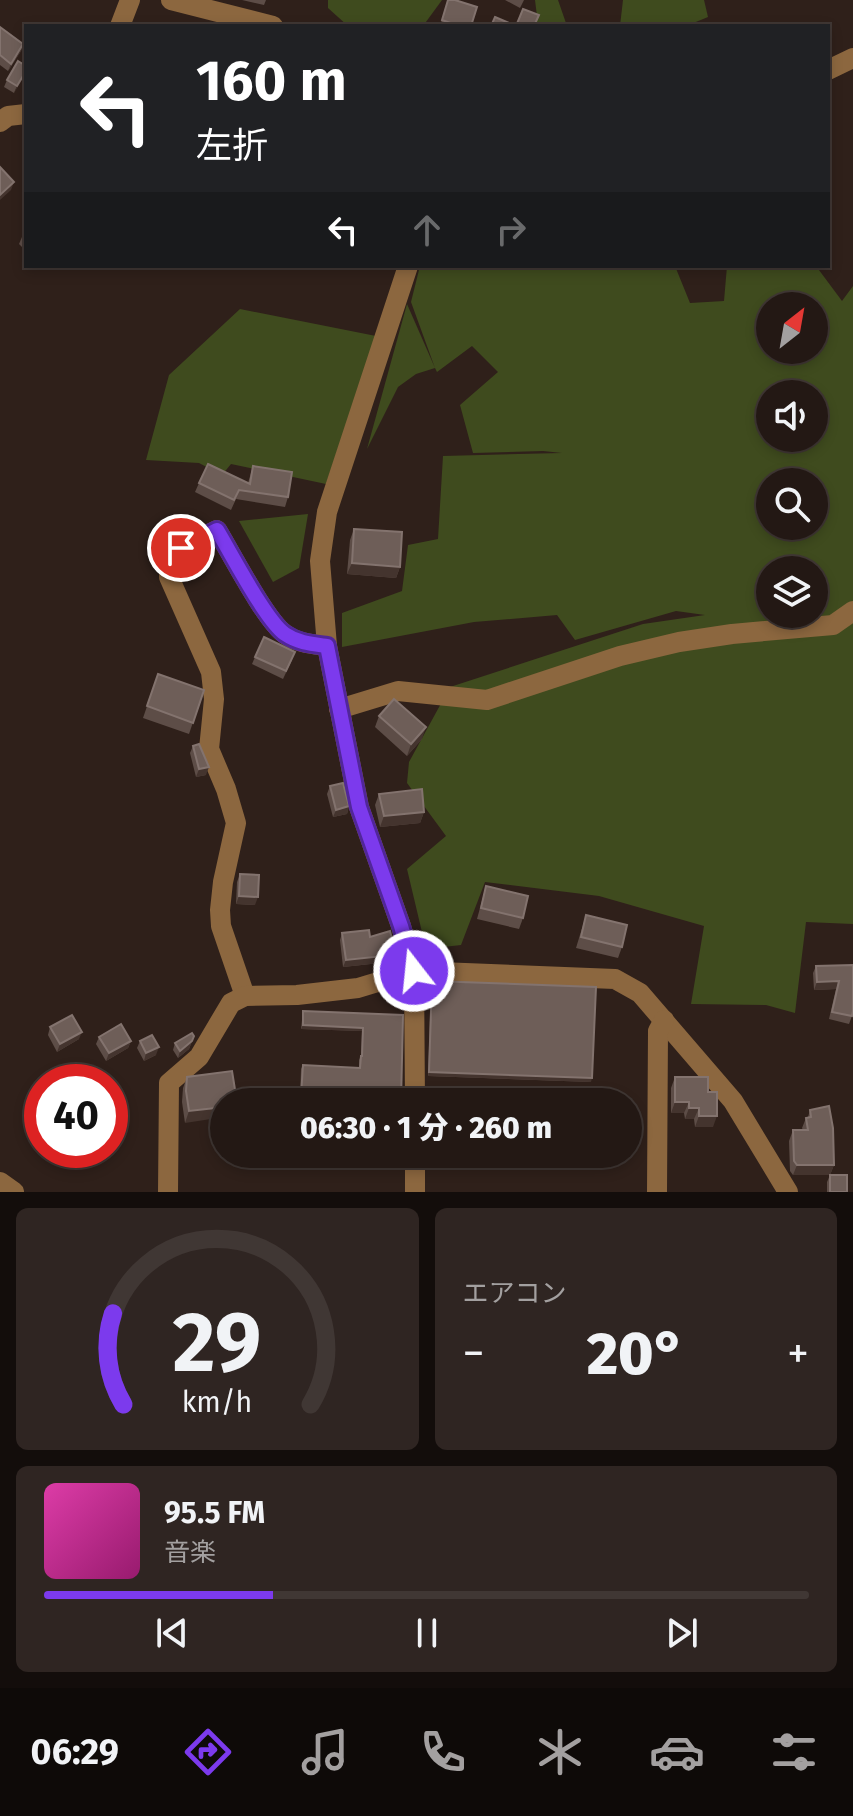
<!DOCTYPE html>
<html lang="ja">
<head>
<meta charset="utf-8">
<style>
  body { margin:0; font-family:"Fira Sans","Noto Sans JP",sans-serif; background:#2f2522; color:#f1f3f6; height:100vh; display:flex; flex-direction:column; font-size:30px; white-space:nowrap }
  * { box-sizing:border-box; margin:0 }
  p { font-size:26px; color:#a3a0a0 }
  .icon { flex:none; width:44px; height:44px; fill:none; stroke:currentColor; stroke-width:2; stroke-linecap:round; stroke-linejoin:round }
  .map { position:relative; height:1192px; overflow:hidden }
  .details { display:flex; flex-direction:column; gap:16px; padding:16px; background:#130d0b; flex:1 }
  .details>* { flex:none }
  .hud { position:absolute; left:24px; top:24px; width:806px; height:244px; border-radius:0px; box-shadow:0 4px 12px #0003,0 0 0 2px #403734; background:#202124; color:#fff; overflow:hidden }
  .needle { width:52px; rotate:31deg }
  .controls { position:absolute; left:756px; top:292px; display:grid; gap:16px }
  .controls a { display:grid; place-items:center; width:72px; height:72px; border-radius:50%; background:#231814; box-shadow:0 4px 12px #0003,0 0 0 2px #403734; font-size:40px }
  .speed { position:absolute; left:24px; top:1064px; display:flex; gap:16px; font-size:40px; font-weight:700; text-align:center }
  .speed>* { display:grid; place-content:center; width:104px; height:104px; border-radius:50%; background:#231814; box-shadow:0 4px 12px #0003,0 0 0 2px #403734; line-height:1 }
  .speed .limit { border:12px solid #d22; background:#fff; color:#111 }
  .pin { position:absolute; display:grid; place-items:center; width:68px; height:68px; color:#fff; margin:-34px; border:4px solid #fff; border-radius:50%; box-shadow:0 2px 8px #0007 }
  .me { position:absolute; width:88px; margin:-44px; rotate:344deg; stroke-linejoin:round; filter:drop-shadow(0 0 6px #0008) }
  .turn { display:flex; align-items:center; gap:28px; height:168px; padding:0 40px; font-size:36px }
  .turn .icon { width:104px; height:104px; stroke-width:2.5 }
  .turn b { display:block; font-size:56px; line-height:68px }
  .lanes { display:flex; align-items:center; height:76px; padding:0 40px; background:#0003; justify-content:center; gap:40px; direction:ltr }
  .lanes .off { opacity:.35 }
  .big { font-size:60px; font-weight:800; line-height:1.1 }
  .details .widget { flex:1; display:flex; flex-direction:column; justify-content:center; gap:12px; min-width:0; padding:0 28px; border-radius:12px; background:#2f2522 }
  .details .dial { align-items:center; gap:0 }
  .dial svg { height:208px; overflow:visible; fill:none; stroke:#403734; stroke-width:7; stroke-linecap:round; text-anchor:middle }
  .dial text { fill:#f1f3f6; stroke:none }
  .song { display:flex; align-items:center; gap:24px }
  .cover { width:96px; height:96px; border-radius:12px; background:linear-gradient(135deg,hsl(320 70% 55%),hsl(320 70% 35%)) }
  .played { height:8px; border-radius:4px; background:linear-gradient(90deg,#7c3aed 30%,#403734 30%) }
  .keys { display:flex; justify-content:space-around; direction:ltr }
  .heat { display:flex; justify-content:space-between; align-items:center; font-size:44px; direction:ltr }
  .details .tiles { flex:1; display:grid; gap:16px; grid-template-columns:1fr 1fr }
  .widget:last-child { grid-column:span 2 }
  .trip { position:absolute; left:210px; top:1088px; width:432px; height:80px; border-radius:40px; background:#231814; box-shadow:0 4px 12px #0003,0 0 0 2px #403734; font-weight:800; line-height:80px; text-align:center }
  .tab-bar { display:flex; height:128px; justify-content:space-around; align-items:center; background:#0e0a08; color:#a3a0a0 }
  .tab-bar .icon { width:56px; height:56px }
  .tab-bar .active { color:#7c3aed }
  .tab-bar b { font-size:36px; color:#f1f3f6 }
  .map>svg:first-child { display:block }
  .green { fill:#3f4b1e; fill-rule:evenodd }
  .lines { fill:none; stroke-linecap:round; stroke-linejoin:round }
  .minor { stroke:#8c673f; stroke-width:20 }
  .wall { fill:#5d4d47 }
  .shaded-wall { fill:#44342e }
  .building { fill:#6e5e58; stroke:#83736e; stroke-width:2 }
  .route-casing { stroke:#51269a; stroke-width:20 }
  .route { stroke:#7c3aed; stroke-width:14 }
</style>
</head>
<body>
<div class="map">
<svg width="853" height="1192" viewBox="0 0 853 1192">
  <rect width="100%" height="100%" fill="#2f201a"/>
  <g class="green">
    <polygon points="328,0 442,0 423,26 348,26 328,8"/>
    <polygon points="535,0 558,0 567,26 534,26 537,16"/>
    <polygon points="623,0 704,0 708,17 686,26 620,26"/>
    <path d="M420 266H675L690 303 724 301 727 266H816L842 301 853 286V924L806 922 795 1013 766 1005 691 1004 704 926 599 896 485 882 461 945 426 949 407 869 446 836 407 783 409 762 450 687 643 624 705 615 676 611 575 640 557 615 474 622 342 647V613L402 591 408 545 438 539 443 456 562 453 543 451 473 453 460 405 498 372 472 346 437 372 435 368 416 374 398 387 367 449 407 304 435 368 411 302ZM770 306H814V350H770ZM770 394H814V438H770ZM770 482H814V526H770ZM770 570H814V614H770Z"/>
    <polygon points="240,309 376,336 326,484 231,464 222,475 199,463 146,460 169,375"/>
    <polygon points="308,514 299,568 273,582 239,521"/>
  </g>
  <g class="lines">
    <g class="minor">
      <polyline points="171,0 273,26"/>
      <polyline points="120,26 130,0"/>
      <polyline points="828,70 853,58"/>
      <polyline points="0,122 8,116 26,114"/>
      <polyline points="408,266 327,512 320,561 327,646 359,807 401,926 414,971 415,1102"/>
      <polyline points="339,709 398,691 487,700 620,656 679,642 732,634 833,625 853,611"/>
      <path d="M245 996 221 926 220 910 223 882 236 823 226 789 209 749 214 699 211 672 169 577V564L181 548 217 530C231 553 266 621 285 634 297 643 312 644 327 646"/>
      <polyline points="415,1154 415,1192"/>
      <polyline points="0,1182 14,1192"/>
      <polyline points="168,1192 169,1083 199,1057 231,1003 245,996 297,995 358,988 414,971 615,979 640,993 733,1101 788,1192"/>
      <polyline points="657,1192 658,1031 664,1020"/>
    </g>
  </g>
  <g class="wall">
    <polygon points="242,0 266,0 264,5"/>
    <polygon points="448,0 471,26 440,26"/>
    <polygon points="505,0 524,0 520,8"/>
    <polygon points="0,27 23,44 21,51 8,71 0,65"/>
    <polygon points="26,66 14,93 4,87 7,80"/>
    <polygon points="26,233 26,251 19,244 22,237"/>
    <polygon points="253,466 288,497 285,507 236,499 231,510 195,492 199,483 248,483"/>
    <polygon points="354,529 400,567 396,578 347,574 350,540"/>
    <polygon points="255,657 292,660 283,679 252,664"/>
    <polygon points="158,674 204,690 189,734 143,718"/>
    <polygon points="379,716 422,739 407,756 375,727"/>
    <polygon points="193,746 206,775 196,777 190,753"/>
    <polygon points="330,786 349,806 347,814 333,817 327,794"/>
    <polygon points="379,794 424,812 420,823 380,827 375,805"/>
    <polygon points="240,874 255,905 236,904 237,882"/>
    <polygon points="486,886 523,918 519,929 477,919"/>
    <polygon points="586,915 622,947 618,958 576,948"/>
    <polygon points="342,933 370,937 396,955 394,963 381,966 380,963 343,967 340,940"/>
    <polygon points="853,965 852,1016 849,1024 829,1019 836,989 814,990 813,973 816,966"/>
    <polygon points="432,981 591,1082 428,1076 431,985"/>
    <polygon points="303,1011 403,1015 401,1102 300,1100 301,1069 303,1065 359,1068 359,1060 361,1056 362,1031 301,1029"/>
    <polygon points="50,1027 79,1039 57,1052 48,1035"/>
    <polygon points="194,1036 189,1049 178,1058 173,1050 175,1043"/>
    <polygon points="99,1037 131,1041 128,1048 106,1061 96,1044"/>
    <polygon points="140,1041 156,1055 144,1061 137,1048"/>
    <polygon points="232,1071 185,1123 182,1102 183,1088 187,1077"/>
    <polygon points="675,1077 708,1092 713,1127 695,1127 694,1119 685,1119 684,1113 671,1113 671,1088"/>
    <polygon points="810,1110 834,1165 830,1175 793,1175 790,1171 789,1141 793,1130 803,1130 802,1128 806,1118 808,1117"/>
    <polygon points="830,1175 847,1192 827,1192 827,1182"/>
  </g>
  <g class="shaded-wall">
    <polygon points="23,44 21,51 8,71 11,64"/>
    <polygon points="26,71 25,75 14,93 17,86"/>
    <polygon points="14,182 11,190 0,200 0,195"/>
    <polygon points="352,563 400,567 396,578 347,574"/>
    <polygon points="426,727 422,739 407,756 411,744"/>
    <polygon points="209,767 206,775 196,777 199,769"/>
    <polygon points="349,806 347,814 333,817 336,810"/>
    <polygon points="424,812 420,823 380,827 384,816"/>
    <polygon points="239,896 258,897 255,905 236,904"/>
    <polygon points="396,955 394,963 381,966 383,958"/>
    <polygon points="383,956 380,963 343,967 346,960"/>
    <polygon points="839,981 836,989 814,990 817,982"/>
    <polygon points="303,1025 363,1028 362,1031 301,1029"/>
    <polygon points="82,1032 79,1039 57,1052 60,1044"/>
    <polygon points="194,1036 189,1049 178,1058 180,1051"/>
    <polygon points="131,1041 128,1048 106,1061 109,1053"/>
    <polygon points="159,1047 156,1055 144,1061 146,1053"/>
    <polygon points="429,1072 592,1078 591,1082 428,1076"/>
    <polygon points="301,1096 359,1098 358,1102 300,1100"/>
    <polygon points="675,1102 689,1102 684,1113 671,1113"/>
    <polygon points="224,1107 224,1117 185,1123 189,1111"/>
    <polygon points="689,1108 699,1108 694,1119 685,1119"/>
    <polygon points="699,1116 717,1116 713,1127 695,1127"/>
    <polygon points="797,1165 834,1165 830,1175 793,1175"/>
  </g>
  <g class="building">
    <polygon points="448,0 455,0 477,7 471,26 459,26 442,20"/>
    <polygon points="523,9 539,15 534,26 516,26"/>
    <polygon points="495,17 509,23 508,26 491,26"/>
    <polygon points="0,27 23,44 11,64 0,55"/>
    <polygon points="18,61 26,66 26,71 17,86 7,80"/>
    <polygon points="0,167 14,182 0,195"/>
    <polygon points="208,464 250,484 253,466 292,472 288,497 239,490 234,500 199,483"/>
    <polygon points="354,529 402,532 400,567 352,563"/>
    <polygon points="264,637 295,652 286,671 255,657"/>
    <polygon points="158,674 204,690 193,723 147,706"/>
    <polygon points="394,699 426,727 411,744 379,716"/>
    <polygon points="199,744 209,767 199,769 193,746"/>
    <polygon points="343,783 349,806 336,810 330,786"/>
    <polygon points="422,789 424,812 384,816 379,794"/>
    <polygon points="240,874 259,875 258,897 239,896"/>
    <polygon points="486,886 528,896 523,918 481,908"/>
    <polygon points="586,915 627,925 622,947 581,937"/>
    <polygon points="369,930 370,937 390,931 396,955 383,958 383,956 346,960 342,933"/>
    <polygon points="853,965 853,1011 852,1016 832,1012 839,981 817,982 816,966"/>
    <polygon points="432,981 596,987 592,1078 429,1072"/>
    <polygon points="303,1011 403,1015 401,1102 359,1102 359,1098 301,1096 303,1065 360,1068 361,1056 362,1056 363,1028 303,1025"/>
    <polygon points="72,1015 82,1032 60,1044 50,1027"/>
    <polygon points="121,1024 131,1041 109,1053 99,1037"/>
    <polygon points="192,1033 194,1036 192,1041 180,1051 175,1043"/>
    <polygon points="152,1035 159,1047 146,1053 140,1041"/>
    <polygon points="232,1071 237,1102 224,1102 224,1107 189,1111 186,1091 187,1077"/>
    <polygon points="675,1077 708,1077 708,1092 717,1092 717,1116 699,1116 699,1108 689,1108 689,1102 675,1102"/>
    <polygon points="829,1106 833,1128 834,1165 797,1165 794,1161 793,1130 808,1130 806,1118 811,1117 810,1110"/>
    <rect x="830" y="1175" width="17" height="17"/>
  </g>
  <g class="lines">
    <defs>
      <path id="route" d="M181 548 217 530C231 553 266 621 285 634 298 643 312 644 327 646L359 807 401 926 414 971"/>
    </defs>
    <use href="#route" class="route-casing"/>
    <use href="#route" class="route"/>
  </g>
</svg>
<div class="controls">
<a><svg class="needle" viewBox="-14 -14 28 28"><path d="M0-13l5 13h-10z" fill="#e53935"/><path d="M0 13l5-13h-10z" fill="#a3a0a0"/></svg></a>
<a><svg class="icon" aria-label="sound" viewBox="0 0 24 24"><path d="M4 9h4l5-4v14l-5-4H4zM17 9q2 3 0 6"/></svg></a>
<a><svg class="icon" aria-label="search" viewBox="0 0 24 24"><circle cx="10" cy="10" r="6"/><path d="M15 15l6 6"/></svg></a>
<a><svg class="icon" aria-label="layers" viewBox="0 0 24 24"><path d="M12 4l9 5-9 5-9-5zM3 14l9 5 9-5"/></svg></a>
</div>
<div class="speed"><div class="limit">40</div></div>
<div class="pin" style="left:181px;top:548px;background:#d93025"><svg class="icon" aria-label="arrive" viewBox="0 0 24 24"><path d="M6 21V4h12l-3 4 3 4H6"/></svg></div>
<svg class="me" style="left:414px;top:971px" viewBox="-20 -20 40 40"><circle r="17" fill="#7c3aed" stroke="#fff" stroke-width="3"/><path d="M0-11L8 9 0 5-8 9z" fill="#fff"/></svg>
<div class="trip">06:30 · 1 分 · 260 m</div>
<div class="hud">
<div class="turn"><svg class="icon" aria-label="left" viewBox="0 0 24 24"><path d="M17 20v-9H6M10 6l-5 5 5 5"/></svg><div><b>160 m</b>左折</div></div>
<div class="lanes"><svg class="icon" aria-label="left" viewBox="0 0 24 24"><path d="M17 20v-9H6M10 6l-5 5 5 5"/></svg><svg class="icon off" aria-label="ahead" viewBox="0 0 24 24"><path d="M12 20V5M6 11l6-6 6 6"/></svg><svg class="icon off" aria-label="right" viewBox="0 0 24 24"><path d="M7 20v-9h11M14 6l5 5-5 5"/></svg></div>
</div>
</div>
<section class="details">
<div class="tiles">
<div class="widget dial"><svg viewBox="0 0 100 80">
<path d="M14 69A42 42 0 1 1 86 69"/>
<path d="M14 69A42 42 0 0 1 10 34" stroke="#7c3aed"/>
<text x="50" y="56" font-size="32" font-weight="700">29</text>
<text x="50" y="72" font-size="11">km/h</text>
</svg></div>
<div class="widget"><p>エアコン</p>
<div class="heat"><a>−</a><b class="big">20°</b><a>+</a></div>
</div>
<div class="widget">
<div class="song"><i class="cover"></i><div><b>95.5 FM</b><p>音楽</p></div></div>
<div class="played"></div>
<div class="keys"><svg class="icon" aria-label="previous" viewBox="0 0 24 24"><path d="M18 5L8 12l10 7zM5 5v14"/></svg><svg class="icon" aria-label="pause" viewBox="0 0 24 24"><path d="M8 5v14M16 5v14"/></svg><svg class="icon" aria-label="next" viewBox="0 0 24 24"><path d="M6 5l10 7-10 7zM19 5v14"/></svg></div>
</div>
</div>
</section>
<nav class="tab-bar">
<b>06:29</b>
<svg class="icon active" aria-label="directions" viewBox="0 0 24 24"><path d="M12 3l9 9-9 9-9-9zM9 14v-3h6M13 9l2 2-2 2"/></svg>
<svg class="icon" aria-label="music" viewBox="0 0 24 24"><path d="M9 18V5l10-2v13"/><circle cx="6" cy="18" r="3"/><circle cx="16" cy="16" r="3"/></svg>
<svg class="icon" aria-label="phone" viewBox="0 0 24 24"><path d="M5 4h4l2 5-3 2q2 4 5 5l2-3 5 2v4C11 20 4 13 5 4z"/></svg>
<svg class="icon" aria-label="climate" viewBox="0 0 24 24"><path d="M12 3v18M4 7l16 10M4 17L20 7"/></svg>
<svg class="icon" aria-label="car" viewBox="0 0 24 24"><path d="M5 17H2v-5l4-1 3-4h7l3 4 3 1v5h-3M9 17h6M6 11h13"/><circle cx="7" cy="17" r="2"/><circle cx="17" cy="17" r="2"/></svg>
<svg class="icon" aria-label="filters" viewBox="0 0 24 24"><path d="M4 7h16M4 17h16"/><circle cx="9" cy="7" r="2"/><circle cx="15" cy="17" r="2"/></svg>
</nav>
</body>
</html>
